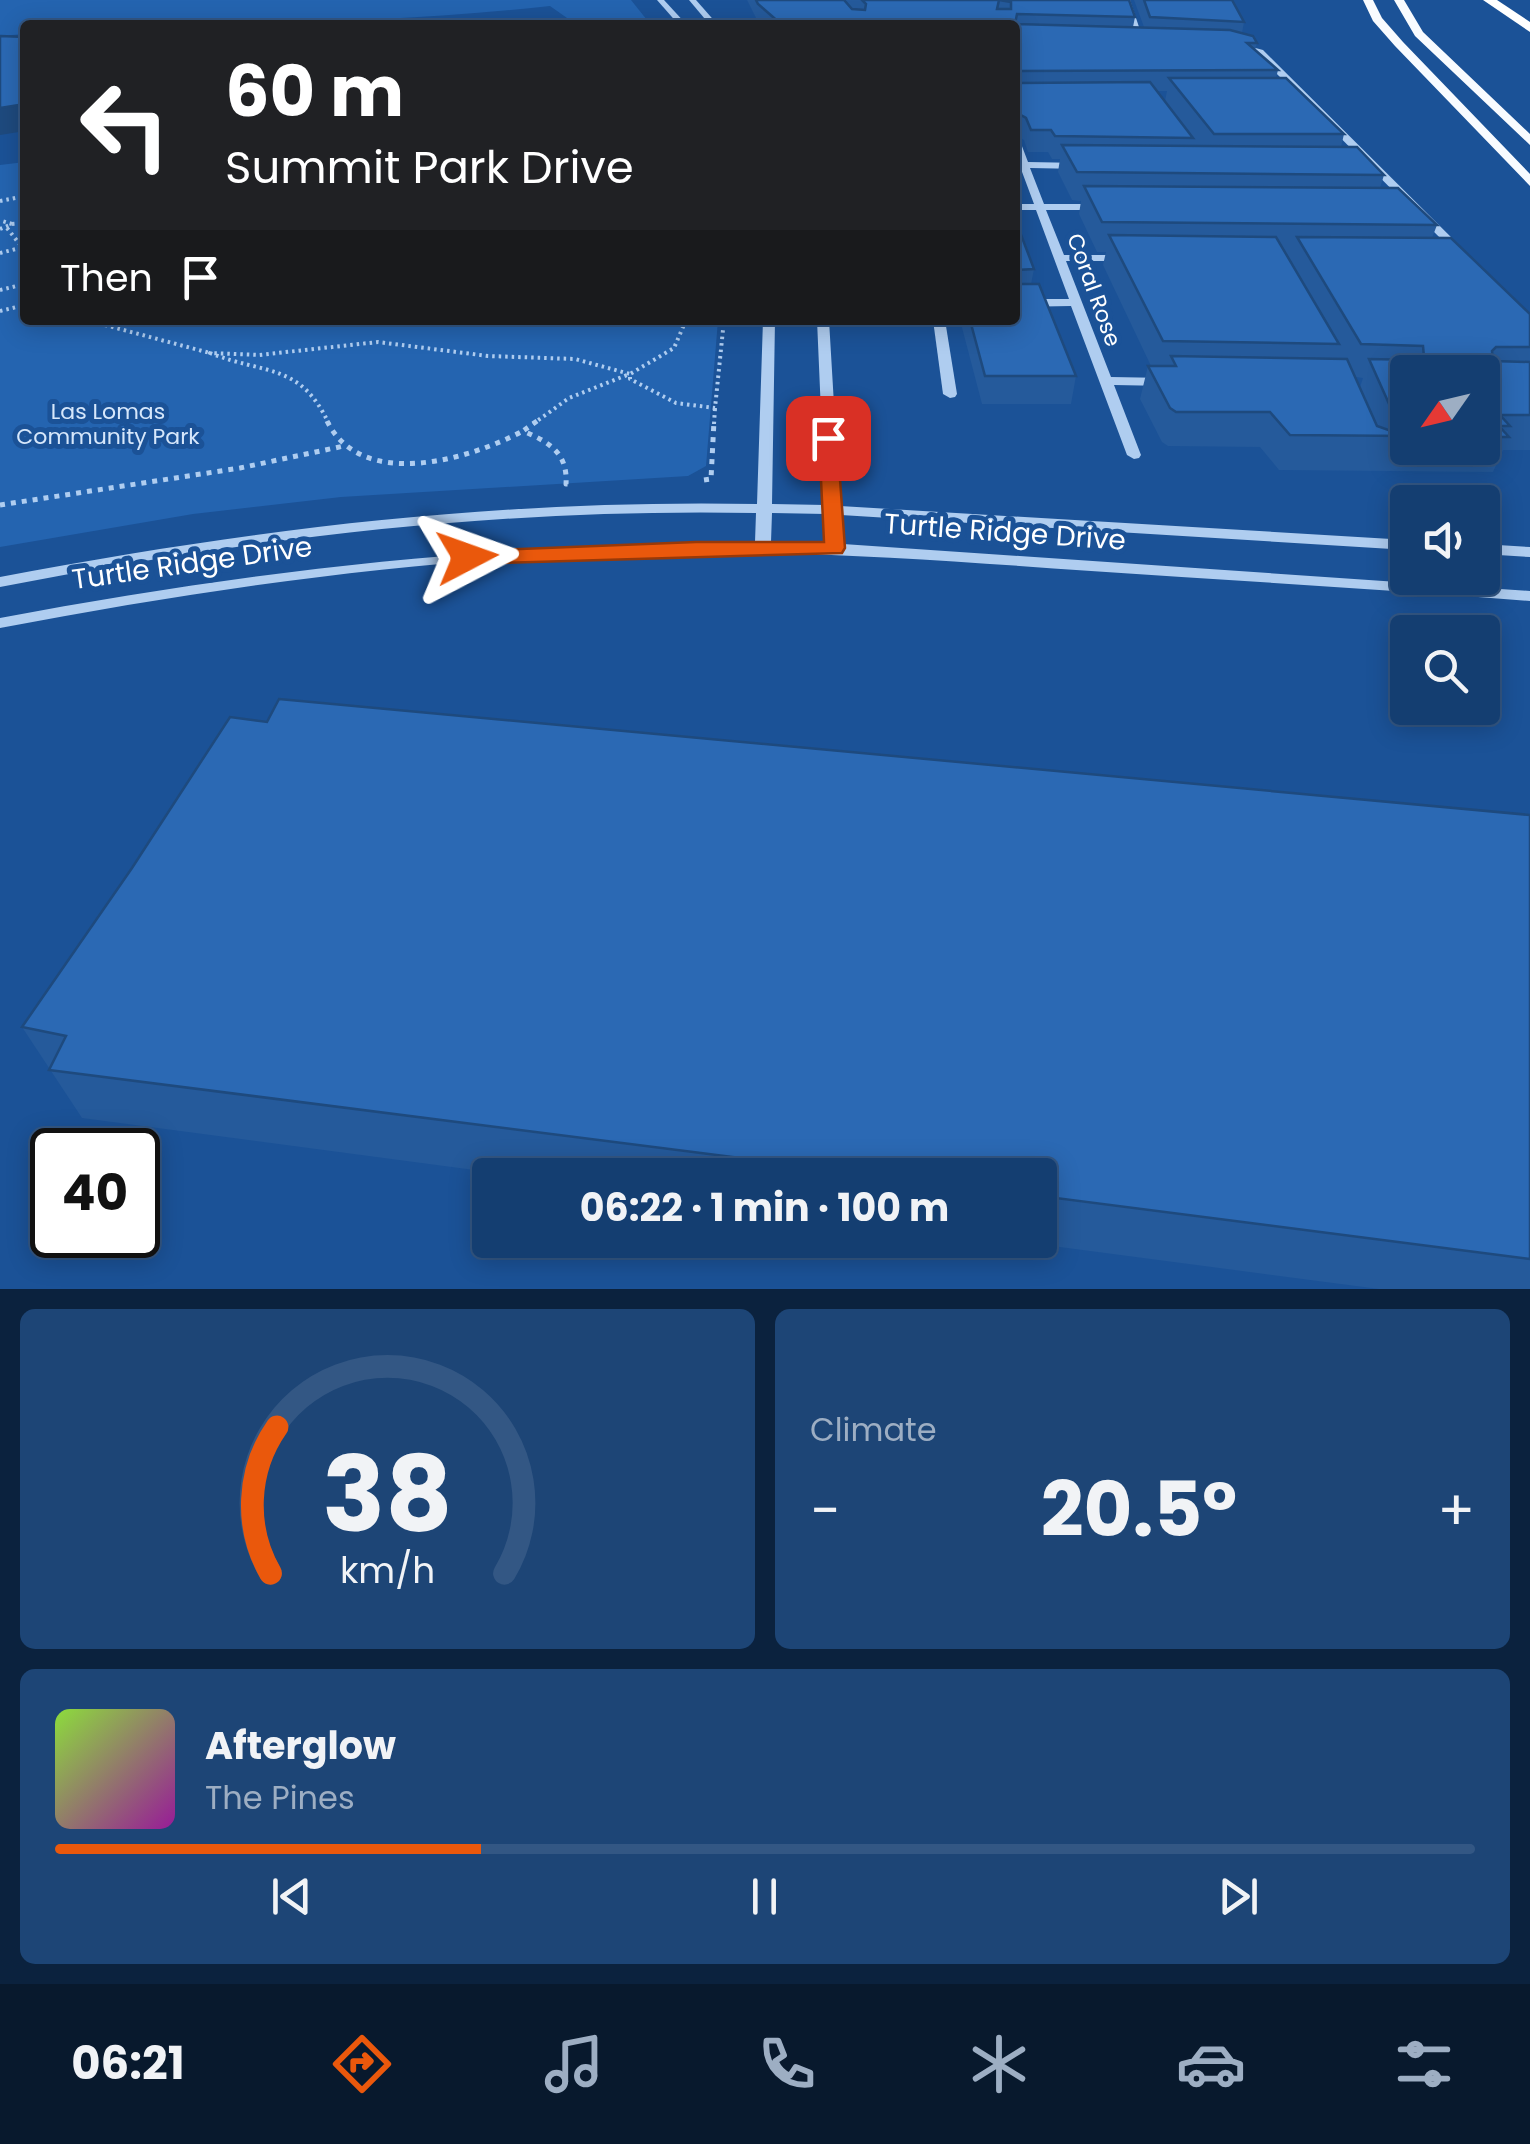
<!DOCTYPE html>
<html lang="en">
<head>
<meta charset="utf-8">
<style>
  body { margin:0; font-family:Poppins,sans-serif; background:#1d4576; color:#f1f3f6; height:100vh; display:flex; flex-direction:column; font-size:38px; white-space:nowrap }
  * { box-sizing:border-box; margin:0 }
  p { font-size:32px; color:#9daec3 }
  .icon { flex:none; width:55px; height:55px; fill:none; stroke:currentColor; stroke-width:2; stroke-linecap:round; stroke-linejoin:round }
  .map { position:relative; height:1289px; overflow:hidden }
  .panel { display:flex; flex-direction:column; gap:20px; padding:20px; background:#0b223e; flex:1 }
  .panel>* { flex:none }
  .guide { position:absolute; left:20px; top:20px; width:1000px; height:305px; border-radius:10px; box-shadow:0 5px 25px #0003,0 0 0 2px #335784; background:#202124; color:#fff; overflow:hidden }
  .needle { width:65px; rotate:236deg }
  .tools { position:absolute; left:1390px; top:355px; display:grid; gap:20px }
  .tools a { display:grid; place-items:center; width:110px; height:110px; border-radius:10px; background:#143e71; box-shadow:0 5px 25px #0003,0 0 0 2px #335784; font-size:50px }
  .speed { position:absolute; left:30px; top:1128px; display:flex; gap:20px; font-size:50px; font-weight:700; text-align:center }
  .speed>* { display:grid; place-content:center; width:130px; height:130px; border-radius:50%; background:#143e71; box-shadow:0 5px 25px #0003,0 0 0 2px #335784; line-height:1 }
  .speed .limit { border:5px solid #111; border-radius:15px; background:#fff; color:#111 }
  .pin { position:absolute; display:grid; place-items:center; width:85px; height:85px; color:#fff; margin:-42px; border-radius:20px; box-shadow:0 5px 15px #0006 }
  .me { position:absolute; width:110px; margin:-55px; rotate:86deg; stroke-linejoin:round; filter:drop-shadow(0 0 8px #0008) }
  .turn { display:flex; align-items:center; gap:35px; height:210px; padding:0 40px; font-size:45px }
  .turn .icon { width:130px; height:130px; stroke-width:2.5 }
  .turn b { display:block; font-size:70px; line-height:85px }
  .then { display:flex; align-items:center; height:95px; padding:0 40px; background:#0003; gap:20px; font-size:38px }
  .big { font-size:75px; font-weight:700; line-height:1.1 }
  .panel .widget { flex:1; display:flex; flex-direction:column; justify-content:center; gap:15px; min-width:0; padding:0 35px; border-radius:15px; background:#1d4576 }
  .panel .dial { align-items:center; gap:0 }
  .dial svg { height:260px; overflow:visible; fill:none; stroke:#335784; stroke-width:7; stroke-linecap:round; text-anchor:middle }
  .dial text { fill:#f1f3f6; stroke:none }
  .song { display:flex; align-items:center; gap:30px }
  .cover { width:120px; height:120px; border-radius:15px; background:linear-gradient(135deg,hsl(90 70% 55%),hsl(300 70% 35%)) }
  .played { height:10px; border-radius:5px; background:linear-gradient(90deg,#ea580c 30%,#335784 30%) }
  .keys { display:flex; justify-content:space-around; direction:ltr }
  .heat { display:flex; justify-content:space-between; align-items:center; font-size:55px; direction:ltr }
  .panel .tiles { flex:1; display:grid; gap:20px; grid-template-columns:1fr 1fr }
  .widget:last-child { grid-column:span 2 }
  .trip { position:absolute; left:472px; top:1158px; width:585px; height:100px; border-radius:10px; background:#143e71; box-shadow:0 5px 25px #0003,0 0 0 2px #335784; font-weight:700; line-height:100px; text-align:center }
  .tabs { display:flex; height:160px; justify-content:space-around; align-items:center; background:#08192d; color:#9daec3 }
  .tabs .icon { width:70px; height:70px }
  .tabs .current { color:#ea580c }
  .tabs b { font-size:45px; color:#f1f3f6 }
  .map>svg:first-child { display:block }
  .green { fill:#2464b0 }
  .lines { fill:none; stroke-linecap:round; stroke-linejoin:round }
  .path-far1 { stroke:#afcdf0; stroke-width:4; stroke-dasharray:2.5 4; stroke-linecap:butt }
  .path { stroke:#afcdf0; stroke-width:5; stroke-dasharray:5 6; stroke-linecap:butt }
  .minor { fill:#afcdf0; fill-rule:evenodd }
  .major { fill:#f8fbff; fill-rule:evenodd }
  .highway { fill:#fff; fill-rule:evenodd }
  .wall { fill:#255a9b; fill-rule:evenodd }
  .shaded-wall { fill:#1e4a7e }
  .building { fill:#2b69b4; stroke:#1e4a7e; stroke-width:2.5; fill-rule:evenodd }
  .route { fill:#ea580c; stroke:#983908; stroke-width:2.5 }
  .labels { text-anchor:middle; dominant-baseline:central; stroke-width:10; stroke-linejoin:round; paint-order:stroke }
  .far-street-label { font-size:22px; fill:#fff; stroke:#1b5297 }
  .far-park-label { font-size:22px; fill:#d6e7fb; stroke:#1b5297 }
  .street-label { font-size:28px; fill:#fff; stroke:#1b5297 }
</style>
</head>
<body>
<div class="map">
<svg width="1530" height="1289" viewBox="0 0 1530 1289">
  <rect width="100%" height="100%" fill="#1b5297"/>
  <g class="green">
    <path d="M0 0H631L651 25H577L550 6C375 25 200 25 25 25V34L0 36Z"/>
    <polygon points="25,162 25,320 718,320 706,466 688,476 341,497 193,514 0,547 0,165"/>
  </g>
  <g class="lines">
    <g class="path-far1">
      <polyline points="0,201 25,196"/>
      <polyline points="12,224 25,223"/>
      <polyline points="7,228 25,251"/>
      <polyline points="0,229 12,224 2,221"/>
      <polyline points="0,253 24,247"/>
      <polyline points="0,290 25,284"/>
      <polyline points="0,311 25,305"/>
      <polyline points="86,320 210,353"/>
      <polyline points="686,320 674,348 630,374 630,379 676,403 715,408 724,320"/>
      <path d="M329 424C300 362 265 375 210 353L259 355 378 342 488 356 575 359 630 374"/>
      <polyline points="533,424 569,398 627,375"/>
      <polyline points="714,424 715,408"/>
    </g>
    <g class="path">
      <path d="M327 421C362 492 470 459 523 431"/>
      <path d="M537 421 523 431C549 442 568 453 566 484H571"/>
      <polyline points="704,480 711,479 714,421"/>
      <polyline points="0,505 240,468 344,446"/>
    </g>
    <g class="minor">
      <polygon points="657,0 664,0 687,25 679,25"/>
      <polygon points="689,0 696,0 718,25 710,25"/>
      <polygon points="1124,0 1130,0 1144,42 1137,40"/>
      <polygon points="1233,42 1263,50 1465,251 1465,255 1457,255 1257,54 1233,46"/>
      <polygon points="1015,138 1020,141 1028,162 1081,163 1086,166 1081,169 1030,168 1044,204 1100,204 1105,207 1100,210 1046,210 1064,255 1125,255 1131,258 1125,261 1066,261 1111,377 1167,378 1174,382 1167,386 1114,385 1141,455 1139,458 1134,459 1127,455 1071,306 1015,307 1015,299 1069,299 1036,210 1015,210 1015,204 1034,204 1015,153"/>
      <path d="M763 320H775L772 504 825 505 817 320H829L840 506 1408 540V550L841 515 843 544 1530 591V601C1384 589 1237 581 1091 571 952 561 814 551 674 552 447 554 222 586 0 628V618C250 570 500 543 755 542L756 513C501 508 250 538 0 587V577C250 529 501 499 757 504ZM772 513 826 514 827 544 771 542Z"/>
      <polygon points="933,320 945,320 957,394 955,397 950,398 943,394"/>
      <polygon points="1482,544 1530,547 1530,557 1482,554"/>
    </g>
    <g class="major">
      <polygon points="1363,0 1373,0 1382,18 1403,42 1530,174 1530,186 1395,46 1373,21"/>
      <polygon points="1394,0 1404,0 1423,32 1530,134 1530,145 1415,36"/>
    </g>
    <polygon class="highway" points="1483,0 1497,0 1530,22 1530,32"/>
  </g>
  <g class="wall">
    <path d="M747 0H844L853 9 845 0H1129L1135 17 1133 27H1144L1134 0H1232L1244 22 1242 33 1257 43 1255 50 1278 70 1276 78 1344 134 1341 147 1384 175 1380 188 1437 225 1432 238 1530 314V450H1503L1493 472 1279 470 1260 447 1168 446 1162 442 1140 399 1148 366H1151L1103 265 1106 252H1097L1079 214 1081 201 1072 200 1058 172 1060 159H1052L1048 152H1028L1024 140 1015 135V25H761L758 22ZM1157 91H1167L1165 101ZM1408 372H1482V448H1408ZM1356 377 1363 378 1360 387Z"/>
    <polygon points="1015,219 1034,269 1031,284 1076,376 1071,404 982,404 960,320 1015,320"/>
    <polygon points="267,722 1530,815 1530,1289 1379,1289 1006,1240 1040,1240 1040,1175 512,1175 82,1118 22,1027"/>
  </g>
  <g class="shaded-wall">
    <polygon points="836,20 836,25 781,25 781,24"/>
    <polygon points="25,104 25,131 0,135 0,108"/>
  </g>
  <g class="building">
    <path d="M756 0H844L852 9 865 10 866 4 862 0H1129L1135 17 1017 14 1015 24 1230 30 1253 36 1257 43H1247L1278 70 1015 71V25H837L836 20 781 24 758 4ZM999 0 1011 2V9H997Z"/>
    <polygon points="1144,0 1232,0 1244,22 1150,17"/>
    <polygon points="0,36 25,37 25,104 0,108"/>
    <polygon points="1015,72 1018,83 1150,82 1193,138 1055,136 1051,130 1031,130 1026,118 1017,113 1015,124"/>
    <polygon points="1169,78 1286,78 1344,134 1214,134"/>
    <polygon points="1062,145 1357,147 1384,175 1077,172"/>
    <polygon points="1084,186 1398,188 1437,225 1102,222"/>
    <polygon points="1015,219 1034,269 1016,270 1015,279"/>
    <polygon points="1109,235 1276,237 1339,344 1163,341"/>
    <polygon points="1297,237 1451,238 1530,314 1530,347 1496,347 1492,351 1493,361 1530,362 1530,415 1500,415 1510,426 1499,426 1509,437 1482,437 1482,372 1408,372 1408,436 1290,435 1270,412 1176,412 1170,408 1148,366 1176,366 1171,356 1347,359 1377,426 1394,432 1398,424 1369,359 1420,360 1424,357 1423,346 1361,344"/>
    <polygon points="1015,281 1019,284 1039,284 1076,376 985,376 970,320 1015,320"/>
    <polygon points="279,699 1530,815 1530,1259 1040,1196 1040,1175 873,1175 49,1070 66,1036 22,1027 132,868 230,717 267,722"/>
  </g>
  <polygon class="route" points="828,432 837,438 845,548 842,553 467,564 456,557 467,551 696,542 824,542 819,438"/>
  <g class="labels">
    <g class="far-street-label">
      <text transform="translate(1094 290) rotate(70)">Coral Rose</text>
    </g>
    <g class="far-park-label">
      <text x="108" y="411">Las Lomas<tspan x="108" dy="25">Community Park</tspan></text>
    </g>
    <g class="street-label">
      <text transform="translate(1005 532) rotate(4)">Turtle Ridge Drive</text>
      <text transform="translate(192 563) rotate(-8)">Turtle Ridge Drive</text>
    </g>
  </g>
</svg>
<div class="tools">
<a><svg class="needle" viewBox="-14 -14 28 28"><path d="M0-13l5 13h-10z" fill="#e53935"/><path d="M0 13l5-13h-10z" fill="#9daec3"/></svg></a>
<a><svg class="icon" aria-label="sound" viewBox="0 0 24 24"><path d="M4 9h4l5-4v14l-5-4H4zM17 9q2 3 0 6"/></svg></a>
<a><svg class="icon" aria-label="search" viewBox="0 0 24 24"><circle cx="10" cy="10" r="6"/><path d="M15 15l6 6"/></svg></a>
</div>
<div class="speed"><div class="limit">40</div></div>
<div class="pin" style="left:828px;top:438px;background:#d93025"><svg class="icon" aria-label="arrive" viewBox="0 0 24 24"><path d="M6 21V4h12l-3 4 3 4H6"/></svg></div>
<svg class="me" style="left:467px;top:557px" viewBox="-20 -20 40 40"><path d="M0-17L14 15 0 8-14 15z" fill="#ea580c" stroke="#fff" stroke-width="4"/></svg>
<div class="trip">06:22 · 1 min · 100 m</div>
<div class="guide">
<div class="turn"><svg class="icon" aria-label="left" viewBox="0 0 24 24"><path d="M17 20v-9H6M10 6l-5 5 5 5"/></svg><div><b>60 m</b>Summit Park Drive</div></div>
<div class="then">Then<svg class="icon" aria-label="arrive" viewBox="0 0 24 24"><path d="M6 21V4h12l-3 4 3 4H6"/></svg></div>
</div>
</div>
<section class="panel">
<div class="tiles">
<div class="widget dial"><svg viewBox="0 0 100 80">
<path d="M14 69A42 42 0 1 1 86 69"/>
<path d="M14 69A42 42 0 0 1 16 24" stroke="#ea580c"/>
<text x="50" y="56" font-size="32" font-weight="700">38</text>
<text x="50" y="72" font-size="11">km/h</text>
</svg></div>
<div class="widget"><p>Climate</p>
<div class="heat"><a>−</a><b class="big">20.5°</b><a>+</a></div>
</div>
<div class="widget">
<div class="song"><i class="cover"></i><div><b>Afterglow</b><p>The Pines</p></div></div>
<div class="played"></div>
<div class="keys"><svg class="icon" aria-label="previous" viewBox="0 0 24 24"><path d="M18 5L8 12l10 7zM5 5v14"/></svg><svg class="icon" aria-label="pause" viewBox="0 0 24 24"><path d="M8 5v14M16 5v14"/></svg><svg class="icon" aria-label="next" viewBox="0 0 24 24"><path d="M6 5l10 7-10 7zM19 5v14"/></svg></div>
</div>
</div>
</section>
<nav class="tabs">
<b>06:21</b>
<svg class="icon current" aria-label="directions" viewBox="0 0 24 24"><path d="M12 3l9 9-9 9-9-9zM9 14v-3h6M13 9l2 2-2 2"/></svg>
<svg class="icon" aria-label="music" viewBox="0 0 24 24"><path d="M9 18V5l10-2v13"/><circle cx="6" cy="18" r="3"/><circle cx="16" cy="16" r="3"/></svg>
<svg class="icon" aria-label="phone" viewBox="0 0 24 24"><path d="M5 4h4l2 5-3 2q2 4 5 5l2-3 5 2v4C11 20 4 13 5 4z"/></svg>
<svg class="icon" aria-label="climate" viewBox="0 0 24 24"><path d="M12 3v18M4 7l16 10M4 17L20 7"/></svg>
<svg class="icon" aria-label="car" viewBox="0 0 24 24"><path d="M5 17H2v-5l4-1 3-4h7l3 4 3 1v5h-3M9 17h6M6 11h13"/><circle cx="7" cy="17" r="2"/><circle cx="17" cy="17" r="2"/></svg>
<svg class="icon" aria-label="filters" viewBox="0 0 24 24"><path d="M4 7h16M4 17h16"/><circle cx="9" cy="7" r="2"/><circle cx="15" cy="17" r="2"/></svg>
</nav>
</body>
</html>
